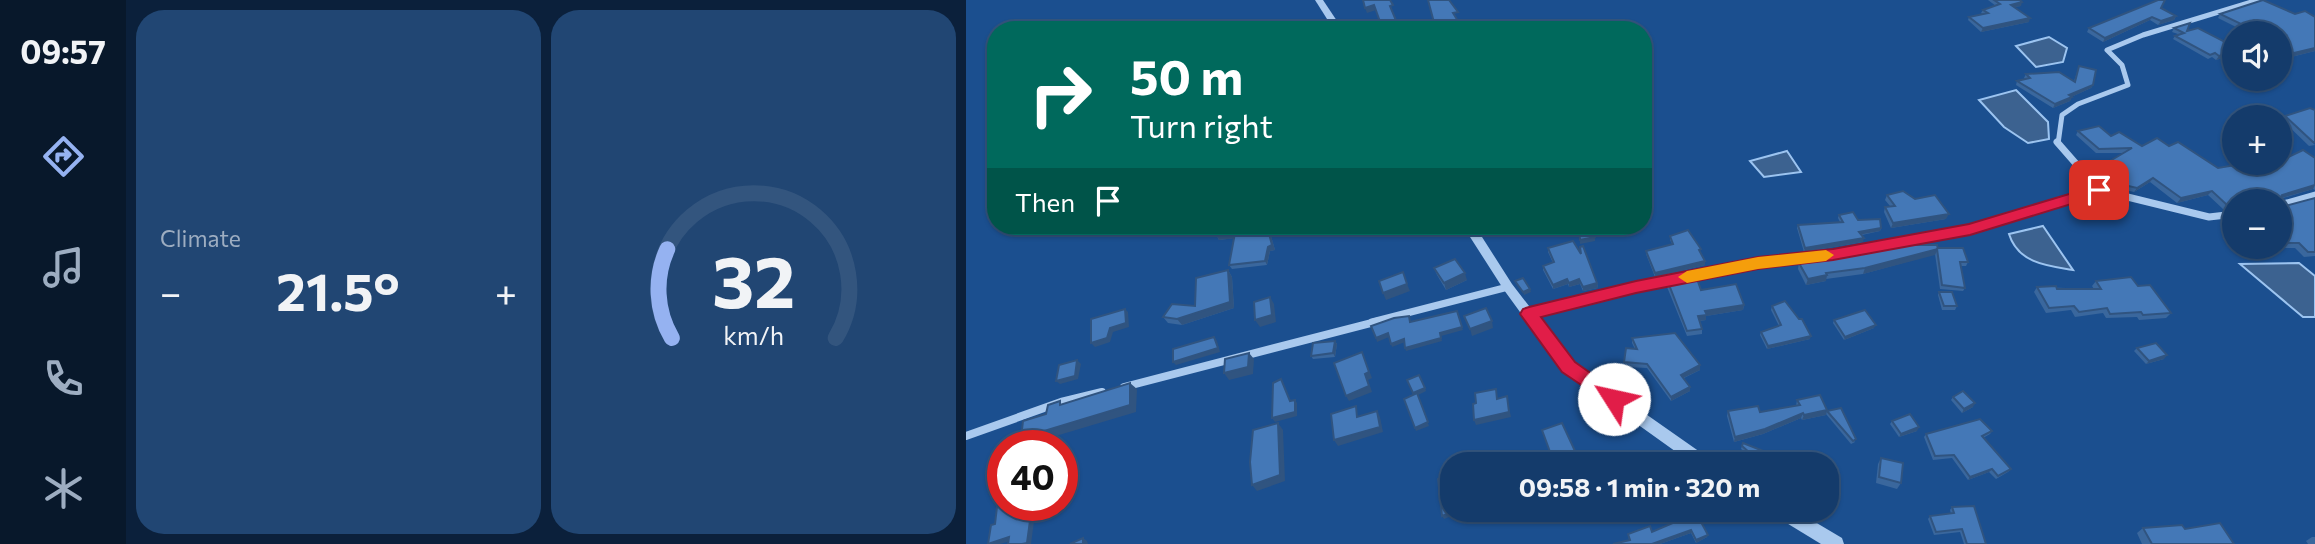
<!DOCTYPE html>
<html lang="en">
<head>
<meta charset="utf-8">
<style>
  body { margin:0; font-family:Commissioner,sans-serif; background:#214673; color:#f1f3f6; height:100vh; display:flex; flex-direction:column; font-size:26px; white-space:nowrap }
  * { box-sizing:border-box; margin:0 }
  p { font-size:23px; color:#9dadc1 }
  .icon { flex:none; width:38px; height:38px; fill:none; stroke:currentColor; stroke-width:2; stroke-linecap:round; stroke-linejoin:round }
  .map { position:relative; flex:1; overflow:hidden }
  .side { display:flex; flex-direction:column; gap:10px; padding:10px; background:#0b203b; width:840px }
  .side>* { flex:none }
  .top-card { position:absolute; left:21px; top:21px; width:665px; height:214px; border-radius:28px; box-shadow:0 2px 5px #0004,0 0 0 2px #33557e; background:#00695c; color:#fff; overflow:hidden }
  .controls { position:absolute; left:1256px; top:21px; display:grid; gap:14px }
  .controls a { display:grid; place-items:center; width:70px; height:70px; border-radius:50%; background:#143b6b; box-shadow:0 2px 5px #0004,0 0 0 2px #33557e; font-size:35px }
  .speed { position:absolute; left:21px; top:430px; display:flex; gap:14px; font-size:35px; font-weight:700; text-align:center }
  .speed>* { display:grid; place-content:center; width:91px; height:91px; border-radius:50%; background:#143b6b; box-shadow:0 2px 5px #0004,0 0 0 2px #33557e; line-height:1 }
  .speed .limit { border:10px solid #d22; background:#fff; color:#111 }
  .pin { position:absolute; display:grid; place-items:center; width:60px; height:60px; color:#fff; margin:-30px; border-radius:14px; box-shadow:0 4px 10px #0006 }
  .me { position:absolute; width:77px; margin:-38px; rotate:305deg; stroke-linejoin:round; filter:drop-shadow(0 0 5px #0008) }
  .turn { display:flex; align-items:center; gap:24px; height:147px; padding:0 28px; font-size:32px }
  .turn .icon { width:91px; height:91px; stroke-width:2.5 }
  .turn b { display:block; font-size:49px; line-height:60px }
  .then { display:flex; align-items:center; height:66px; padding:0 28px; background:#0003; gap:14px; font-size:26px }
  .big { font-size:52px; font-weight:700; line-height:1.1 }
  .side .tile { flex:1; display:flex; flex-direction:column; justify-content:center; gap:10px; min-width:0; padding:0 24px; border-radius:28px; background:#214673 }
  .side .dial { align-items:center; gap:0 }
  .dial svg { height:182px; overflow:visible; fill:none; stroke:#33557e; stroke-width:7; stroke-linecap:round; text-anchor:middle }
  .dial text { fill:#f1f3f6; stroke:none }
  .heat { display:flex; justify-content:space-between; align-items:center; font-size:38px; direction:ltr }
  .side .tiles { flex:1; display:grid; gap:10px; grid-template-columns:repeat(2,1fr) }
  .trip { position:absolute; left:474px; top:452px; width:399px; height:70px; border-radius:28px; background:#143b6b; box-shadow:0 2px 5px #0004,0 0 0 2px #33557e; font-weight:700; line-height:70px; text-align:center }
  main { display:flex; flex:1; min-height:0 }
  .tabs { display:flex; flex-direction:column; width:126px; justify-content:space-around; align-items:center; background:#08182b; color:#9dadc1 }
  .tabs .icon { width:49px; height:49px }
  .tabs .current { color:#95b2f1 }
  .tabs b { font-size:32px; color:#f1f3f6 }
  .map>svg:first-child { display:block }
  .water { fill:#3c6290; stroke:#9cc4f0; stroke-width:2 }
  .lines { fill:none; stroke-linecap:round; stroke-linejoin:round }
  .minor-far2 { stroke:#a9c9ee; stroke-width:5 }
  .minor-far1 { stroke:#a9c9ee; stroke-width:7 }
  .minor { stroke:#a9c9ee; stroke-width:8 }
  .tertiary { fill:#a9c9ee; fill-rule:evenodd }
  .wall { fill:#3a679d }
  .shaded-wall { fill:#305480 }
  .building { fill:#4478b7; stroke:#305480; stroke-width:2 }
  .route { fill:#e11d48; stroke:#92132f; stroke-width:2 }
  .slow { fill:#f59e0b }
</style>
</head>
<body>
<main>
<nav class="tabs">
<b>09:57</b>
<svg class="icon current" aria-label="directions" viewBox="0 0 24 24"><path d="M12 3l9 9-9 9-9-9zM9 14v-3h6M13 9l2 2-2 2"/></svg>
<svg class="icon" aria-label="music" viewBox="0 0 24 24"><path d="M9 18V5l10-2v13"/><circle cx="6" cy="18" r="3"/><circle cx="16" cy="16" r="3"/></svg>
<svg class="icon" aria-label="phone" viewBox="0 0 24 24"><path d="M5 4h4l2 5-3 2q2 4 5 5l2-3 5 2v4C11 20 4 13 5 4z"/></svg>
<svg class="icon" aria-label="climate" viewBox="0 0 24 24"><path d="M12 3v18M4 7l16 10M4 17L20 7"/></svg>
</nav>
<section class="side">
<div class="tiles">
<div class="tile"><p>Climate</p>
<div class="heat"><a>−</a><b class="big">21.5°</b><a>+</a></div>
</div>
<div class="tile dial"><svg viewBox="0 0 100 80">
<path d="M14 69A42 42 0 1 1 86 69"/>
<path d="M14 69A42 42 0 0 1 12 30" stroke="#95b2f1"/>
<text x="50" y="56" font-size="32" font-weight="700">32</text>
<text x="50" y="72" font-size="11">km/h</text>
</svg></div>
</div>
</section>
<div class="map">
<svg width="1349" height="544" viewBox="0 0 1349 544">
  <rect width="100%" height="100%" fill="#1b4f8f"/>
  <g class="water">
    <polygon points="1083,37 1101,48 1097,62 1070,67 1050,46"/>
    <polygon points="1050,90 1082,122 1083,139 1062,143 1038,127 1013,100"/>
    <polygon points="821,151 835,172 798,177 784,161"/>
    <path d="M1077 226 1107 270C1081 266 1052 263 1043 234Z"/>
    <polygon points="1333,263 1349,276 1349,317 1337,317 1274,264"/>
  </g>
  <g class="lines">
    <polyline class="minor-far2" points="1092,144 1096,115 1112,104 1162,85 1156,65 1141,50 1177,35 1292,0"/>
    <g class="minor-far1">
      <polyline points="1091,142 1133,190 1243,217 1269,214"/>
      <polyline points="1314,205 1349,195"/>
      <polyline points="563,314 670,287 792,263 868,255 1004,230 1133,190"/>
      <polyline points="406,322 542,287"/>
    </g>
    <g class="minor">
      <polyline points="158,387 413,321"/>
      <polyline points="0,436 95,402 136,392"/>
    </g>
    <g class="tertiary">
      <polygon points="349,0 357,0 377,30 368,30"/>
      <polygon points="497,226 509,226 546,284 607,363 744,459 746,464 727,464 597,371 538,290"/>
      <polygon points="804,509 827,509 876,538 878,544 855,544 806,514"/>
    </g>
  </g>
  <g class="wall">
    <polygon points="1022,0 1054,0 1055,6 1048,7 1063,22 1015,32 1002,20 1003,17 1017,14 1015,13 1017,10 1030,6"/>
    <polygon points="1195,8 1210,16 1208,20 1192,25 1184,20 1137,42 1121,32 1123,28"/>
    <polygon points="1254,14 1329,14 1349,17 1349,51 1325,57 1314,52 1314,33 1307,33 1291,25 1285,24 1274,29 1252,18"/>
    <polygon points="1208,28 1269,47 1269,54 1250,60 1246,57 1242,59 1207,39 1209,36 1212,34 1206,32"/>
    <polygon points="1113,66 1127,85 1125,88 1105,97 1104,101 1087,108 1050,85 1051,81 1059,79 1058,78 1060,74 1108,81"/>
    <polygon points="1319,116 1349,145 1343,146 1316,120"/>
    <polygon points="1112,131 1145,136 1176,146 1203,146 1252,168 1304,167 1349,158 1349,190 1347,189 1314,199 1269,201 1269,209 1257,209 1242,195 1211,203 1184,182 1168,192 1155,189 1129,172 1132,168 1158,153 1130,153 1110,135"/>
    <polygon points="921,195 980,219 925,228 918,212 919,207 924,206 919,200"/>
    <polygon points="1349,198 1349,256 1338,257 1329,248 1295,248 1294,247 1314,247 1314,204 1319,206"/>
    <polygon points="873,215 915,228 914,231 896,235 897,242 838,252 831,228 832,225 874,222 872,218"/>
    <polygon points="1269,216 1269,232 1260,221 1264,217"/>
    <polygon points="253,226 302,226 309,250 304,251 301,265 266,269 263,265 268,238 253,240 251,236"/>
    <polygon points="704,236 735,253 739,265 689,277 680,254 680,251 706,244 704,240"/>
    <polygon points="582,248 631,283 632,288 617,291 614,284 603,287 602,284 587,289 577,270 577,266 587,263 582,252"/>
    <polygon points="972,248 1002,262 1000,266 995,266 999,288 997,291 974,289 969,254 897,274 860,279 860,281 840,285 832,269 833,263 843,261 844,258 910,251"/>
    <polygon points="468,268 501,280 480,290 471,275"/>
    <polygon points="262,270 266,277 268,308 216,325 202,323 197,317 229,306"/>
    <polygon points="1130,281 1172,286 1205,313 1200,318 1173,320 1171,317 1140,318 1137,313 1109,317 1105,310 1080,313 1068,292 1071,287 1128,289 1126,286"/>
    <polygon points="702,282 735,290 778,305 777,310 740,316 740,320 734,321 736,329 736,334 721,336 701,287"/>
    <polygon points="973,292 991,306 989,310 976,310 972,295"/>
    <polygon points="806,306 844,339 801,349 794,335 795,332 813,326 805,310"/>
    <polygon points="868,320 908,328 878,340 867,323"/>
    <polygon points="666,338 734,370 718,378 724,387 724,391 705,401 681,368 659,367 658,362 669,349 666,343"/>
    <polygon points="369,341 371,344 369,357 347,359 345,356"/>
    <polygon points="1171,348 1198,359 1180,364 1168,351"/>
    <polygon points="987,397 1007,407 996,413 985,400"/>
    <polygon points="831,400 861,410 860,415 836,420 835,418 797,434 768,442 761,416 762,411 794,412 830,406"/>
    <polygon points="861,411 889,442 885,444 860,414"/>
    <polygon points="926,421 951,431 933,437 924,424"/>
    <polygon points="1026,431 1024,434 1017,438 1045,469 1042,472 1030,479 1023,472 1002,480 986,458 967,460 958,437 960,434"/>
    <polygon points="776,446 830,464 777,464 775,462 776,459 782,454 775,449"/>
    <polygon points="915,458 935,483 931,489 910,483 912,464"/>
    <polygon points="986,507 1020,544 998,544 994,532 968,535 962,519 964,516 985,514 984,510"/>
    <polygon points="712,515 741,537 730,543 725,533 694,544 647,544 663,540 662,534 686,532 713,521"/>
    <polygon points="1177,528 1219,529 1268,544 1176,544 1171,533"/>
    <polygon points="1346,537 1349,537 1349,544 1342,544 1340,541"/>
  </g>
  <g class="shaded-wall">
    <polygon points="1056,2 1055,6 1043,8 1045,5"/>
    <polygon points="408,5 410,10 401,13 399,8"/>
    <polygon points="1210,16 1208,20 1192,25 1195,21"/>
    <polygon points="1186,17 1184,20 1137,42 1139,38"/>
    <polygon points="1064,18 1063,22 1015,32 1017,28"/>
    <polygon points="1288,20 1285,24 1274,29 1277,25"/>
    <polygon points="1349,48 1349,51 1325,57 1328,53"/>
    <polygon points="1269,51 1269,54 1250,60 1253,56"/>
    <polygon points="1127,85 1125,88 1101,99 1103,95"/>
    <polygon points="1106,97 1104,101 1087,108 1089,104"/>
    <polygon points="1187,178 1184,182 1168,192 1171,188"/>
    <polygon points="1349,185 1347,189 1312,199 1316,195"/>
    <polygon points="1246,191 1242,195 1211,203 1215,198"/>
    <polygon points="983,214 980,219 925,228 927,223"/>
    <polygon points="301,226 302,226 309,250 304,251 301,265 299,261"/>
    <polygon points="915,228 914,231 892,235 893,232"/>
    <polygon points="269,233 272,238 253,240 251,236"/>
    <polygon points="629,237 629,241 614,244 614,240"/>
    <polygon points="898,238 897,242 838,252 839,248"/>
    <polygon points="972,249 969,255 897,274 899,268"/>
    <polygon points="739,261 739,265 689,277 689,273"/>
    <polygon points="262,270 266,277 268,308 216,325 211,319 264,302"/>
    <polygon points="499,273 501,280 480,290 478,283"/>
    <polygon points="861,275 860,281 840,285 842,279"/>
    <polygon points="601,279 602,284 587,289 587,285"/>
    <polygon points="613,279 614,284 603,287 603,283"/>
    <polygon points="631,283 632,288 617,291 617,287"/>
    <polygon points="441,284 444,291 420,300 417,293"/>
    <polygon points="564,289 565,292 558,295 557,292"/>
    <polygon points="304,297 308,304 310,322 294,327 289,320"/>
    <polygon points="778,305 777,310 740,316 740,320 732,321 732,316 739,311"/>
    <polygon points="159,309 162,312 163,327 147,332 144,342 129,347 125,343 144,328"/>
    <polygon points="526,321 527,328 506,336 504,329"/>
    <polygon points="910,325 908,328 878,340 879,337"/>
    <polygon points="496,327 497,330 475,336 474,333"/>
    <polygon points="422,333 423,337 411,342 410,338"/>
    <polygon points="845,336 844,339 801,349 802,346"/>
    <polygon points="248,337 251,341 254,352 210,365 207,362"/>
    <polygon points="475,338 476,341 440,351 439,348"/>
    <polygon points="438,339 439,342 426,347 425,344"/>
    <polygon points="369,341 371,344 369,357 367,353"/>
    <polygon points="396,352 406,378 402,380 406,392 383,401 380,396"/>
    <polygon points="283,353 288,359 287,374 263,380 258,373"/>
    <polygon points="1201,355 1198,359 1180,364 1183,361"/>
    <polygon points="111,360 115,364 112,379 94,384 90,381"/>
    <polygon points="734,365 734,370 715,379 715,375"/>
    <polygon points="164,383 171,389 170,412 63,444 55,438"/>
    <polygon points="724,387 724,391 705,401 705,397"/>
    <polygon points="459,388 460,391 452,395 463,426 450,431 449,428 448,397 447,393"/>
    <polygon points="329,400 331,403 331,416 309,422 306,418"/>
    <polygon points="542,402 545,417 510,425 508,420"/>
    <polygon points="1009,403 1007,407 996,413 998,409"/>
    <polygon points="861,410 860,415 836,420 838,415"/>
    <polygon points="411,411 414,417 417,432 372,446 368,440"/>
    <polygon points="837,413 835,418 797,434 768,442 769,437"/>
    <polygon points="312,423 317,430 319,481 291,491 286,485"/>
    <polygon points="953,427 951,431 933,437 935,434"/>
    <polygon points="609,451 609,454 588,463 587,460"/>
    <polygon points="102,459 106,462 110,473 96,477 96,473"/>
    <polygon points="1026,469 1023,472 1002,480 1004,477"/>
    <polygon points="66,506 70,506 65,544 56,544"/>
    <polygon points="494,509 503,509 478,519 476,516"/>
    <polygon points="725,530 725,533 694,544 686,544"/>
    <polygon points="742,535 741,537 730,543 730,540"/>
    <polygon points="43,537 48,540 34,544 22,544"/>
    <polygon points="117,538 121,541 122,544 117,544"/>
  </g>
  <g class="building">
    <polygon points="397,0 424,0 427,5 424,6 434,30 417,30 408,5 399,8"/>
    <polygon points="462,0 483,0 492,12 487,13 497,29 470,30"/>
    <polygon points="1028,0 1054,0 1056,2 1045,5 1064,18 1017,28 1003,17 1022,13 1017,10 1034,4"/>
    <polygon points="1192,0 1199,0 1195,8 1210,16 1195,21 1186,17 1139,38 1123,28"/>
    <polygon points="1297,0 1329,14 1339,11 1349,17 1349,48 1328,53 1314,46 1314,37 1320,35 1294,21 1288,20 1277,25 1254,14"/>
    <polygon points="1224,23 1221,31 1232,28 1269,47 1269,51 1253,56 1249,53 1244,55 1209,36 1218,33 1208,28"/>
    <polygon points="1113,66 1130,70 1127,85 1103,95 1106,97 1089,104 1051,81 1064,78 1060,74 1093,72 1109,82"/>
    <polygon points="1344,108 1349,110 1349,142 1347,142 1319,116"/>
    <polygon points="1133,126 1145,136 1153,132 1176,146 1191,138 1203,146 1212,142 1252,168 1281,163 1298,163 1304,167 1312,163 1314,163 1314,161 1337,150 1349,158 1349,185 1316,195 1313,201 1269,201 1269,204 1261,205 1246,191 1215,198 1187,178 1171,188 1158,185 1132,168 1166,148 1133,149 1112,131"/>
    <polygon points="937,191 949,199 969,195 983,214 927,223 919,207 929,206 921,195"/>
    <polygon points="1349,198 1349,252 1342,252 1333,243 1314,243 1314,204 1319,206"/>
    <polygon points="887,212 892,220 914,219 915,228 893,232 898,238 839,248 832,225 877,222 873,215"/>
    <polygon points="1269,216 1269,223 1264,217"/>
    <polygon points="253,226 301,226 306,245 302,247 299,261 263,265 269,233 251,236"/>
    <polygon points="613,226 627,226 629,237 614,240"/>
    <polygon points="722,230 735,249 733,250 739,261 689,273 680,251 707,244 704,236"/>
    <polygon points="607,241 615,254 614,247 617,246 631,283 617,287 613,279 603,283 601,279 587,285 577,266 588,262 582,248"/>
    <polygon points="935,245 971,245 972,249 899,268 860,273 861,275 842,279 833,263 845,261 844,258 908,248 910,251"/>
    <polygon points="972,248 997,248 1002,262 994,262 999,288 976,285 971,249"/>
    <polygon points="489,259 499,273 478,283 468,268"/>
    <polygon points="262,270 264,302 211,319 197,317 206,304 229,306 230,278"/>
    <polygon points="437,272 441,284 417,293 413,281"/>
    <polygon points="730,276 735,290 770,284 778,305 739,311 741,315 732,316 736,329 721,331 702,282"/>
    <polygon points="1165,277 1172,286 1184,285 1205,313 1177,315 1175,312 1144,314 1141,308 1113,312 1108,306 1083,308 1071,287 1090,286 1091,289 1135,289 1130,281"/>
    <polygon points="557,278 564,289 557,292 549,281"/>
    <polygon points="973,292 986,292 991,306 978,306"/>
    <polygon points="304,297 306,315 289,320 288,302"/>
    <polygon points="819,301 833,319 836,319 845,336 802,346 795,332 815,325 806,306"/>
    <polygon points="520,308 526,321 504,329 498,316"/>
    <polygon points="159,309 160,323 144,328 141,338 125,343 125,319"/>
    <polygon points="899,310 910,325 879,337 868,320"/>
    <polygon points="491,311 496,327 474,333 475,338 439,348 438,339 425,344 422,333 410,338 405,326 428,318 443,316 444,322"/>
    <polygon points="709,333 734,365 715,375 724,387 705,397 681,364 658,362 660,348 671,349 666,338"/>
    <polygon points="248,337 252,348 207,362 207,349"/>
    <polygon points="369,341 367,353 345,356 347,343"/>
    <polygon points="1190,343 1201,355 1183,361 1171,348"/>
    <polygon points="396,352 403,372 399,374 403,386 380,396 368,363"/>
    <polygon points="283,353 282,367 258,373 259,359"/>
    <polygon points="111,360 109,376 90,381 93,365"/>
    <polygon points="453,375 459,388 447,393 441,380"/>
    <polygon points="315,379 324,401 329,400 329,412 306,418 307,383"/>
    <polygon points="164,383 164,405 55,438 57,421 80,414 82,405 94,401 94,405"/>
    <polygon points="530,389 531,399 541,396 543,412 508,420 507,404 510,403 509,393"/>
    <polygon points="997,391 1009,403 998,409 987,397"/>
    <polygon points="451,393 462,422 449,428 438,399"/>
    <polygon points="854,395 861,410 838,415 837,413 799,429 769,437 762,411 792,406 794,412 834,405 831,400"/>
    <polygon points="390,406 391,417 411,411 414,427 368,440 365,414"/>
    <polygon points="875,408 890,439 887,441 861,411"/>
    <polygon points="944,414 953,427 935,434 926,421"/>
    <polygon points="1014,419 1026,431 1016,436 1045,469 1032,476 1026,469 1004,477 988,455 969,456 960,434"/>
    <polygon points="312,423 314,475 286,485 284,462 287,430"/>
    <polygon points="596,423 609,451 587,460 576,430"/>
    <polygon points="777,443 830,464 798,464 795,461 791,464 780,464 776,459 784,453 776,446"/>
    <polygon points="915,458 937,463 935,483 913,477"/>
    <polygon points="102,459 106,470 96,473 96,461"/>
    <polygon points="670,459 673,464 660,464"/>
    <polygon points="486,476 486,509 494,509 476,516 472,479"/>
    <polygon points="37,480 37,506 66,506 61,543 56,544 42,544 43,537 22,544 25,525 29,524 34,481"/>
    <polygon points="1008,506 1020,544 1001,544 996,529 970,532 964,516 988,513 986,507"/>
    <polygon points="728,509 742,535 730,540 725,530 686,544 647,544 664,540 662,534 684,526 686,532 714,520 712,515"/>
    <polygon points="1254,523 1268,544 1186,544 1177,528 1216,525 1219,529"/>
    <polygon points="117,538 117,544 104,544"/>
  </g>
  <polygon class="route" points="1133,185 1140,190 1138,194 1004,235 867,260 792,269 670,293 575,317 609,362 654,394 657,399 654,405 648,407 596,372 554,314 557,309 563,307 670,281 792,257 867,249 1003,224"/>
  <polygon class="slow" points="860,250 868,255 860,261 792,269 721,283 712,277 721,271 792,257"/>
</svg>
<div class="controls">
<a><svg class="icon" aria-label="sound" viewBox="0 0 24 24"><path d="M4 9h4l5-4v14l-5-4H4zM17 9q2 3 0 6"/></svg></a>
<a>+</a>
<a>−</a>
</div>
<div class="speed"><div class="limit">40</div></div>
<div class="pin" style="left:1133px;top:190px;background:#d93025"><svg class="icon" aria-label="arrive" viewBox="0 0 24 24"><path d="M6 21V4h12l-3 4 3 4H6"/></svg></div>
<svg class="me" style="left:648px;top:399px" viewBox="-20 -20 40 40"><circle r="19" fill="#fff"/><path d="M0-13L10 11 0 6-10 11z" fill="#e11d48"/></svg>
<div class="trip">09:58 · 1 min · 320 m</div>
<div class="top-card">
<div class="turn"><svg class="icon" aria-label="right" viewBox="0 0 24 24"><path d="M7 20v-9h11M14 6l5 5-5 5"/></svg><div><b>50 m</b>Turn right</div></div>
<div class="then">Then<svg class="icon" aria-label="arrive" viewBox="0 0 24 24"><path d="M6 21V4h12l-3 4 3 4H6"/></svg></div>
</div>
</div>
</main>
</body>
</html>
